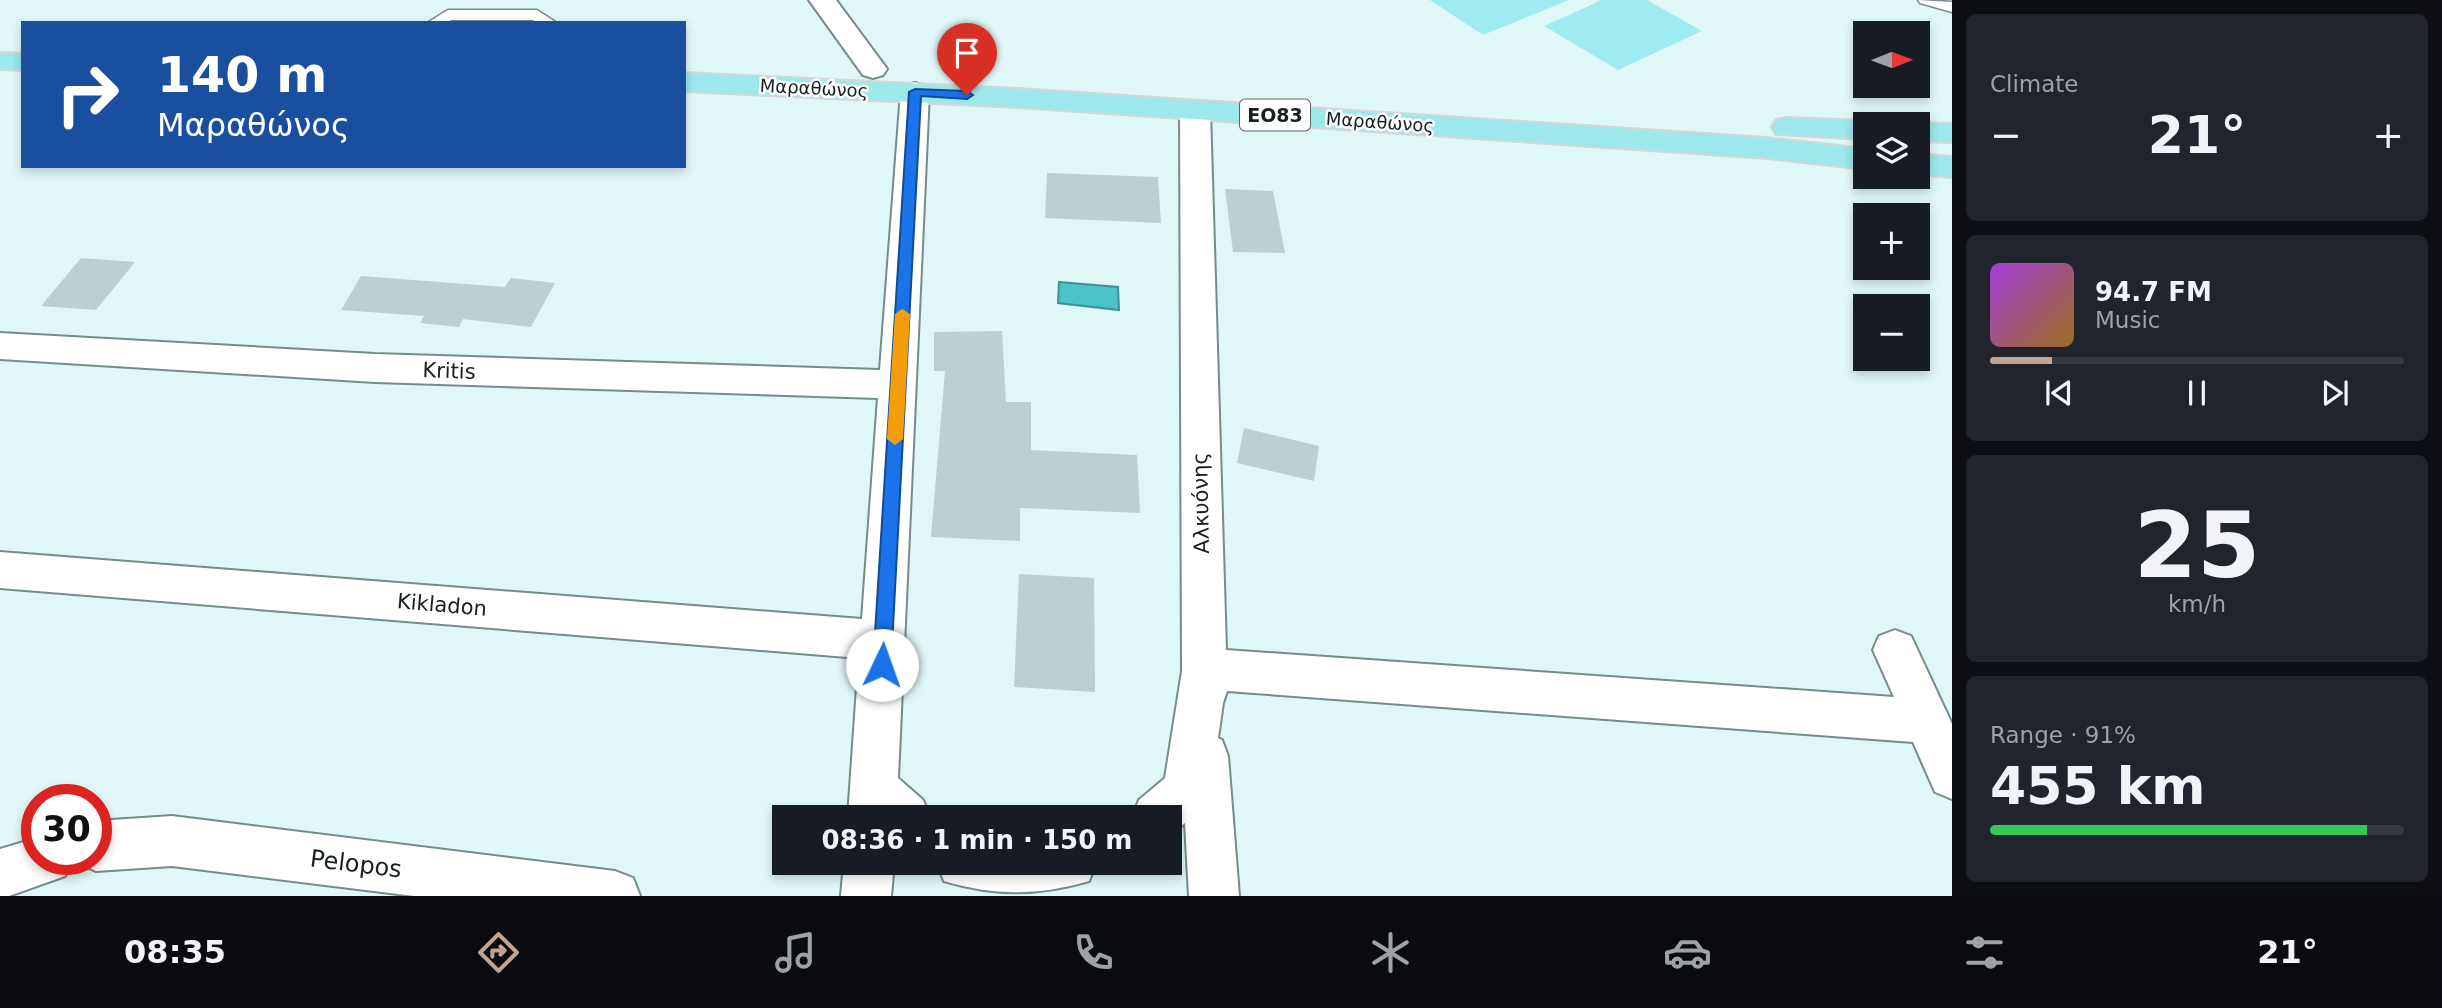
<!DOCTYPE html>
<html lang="en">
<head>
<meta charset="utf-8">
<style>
  body { margin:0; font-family:"DejaVu Sans",sans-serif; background:#20242c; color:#f1f3f6; height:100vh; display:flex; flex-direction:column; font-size:26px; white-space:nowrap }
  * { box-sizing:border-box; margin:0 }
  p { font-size:23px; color:#9ea1a6 }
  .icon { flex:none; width:38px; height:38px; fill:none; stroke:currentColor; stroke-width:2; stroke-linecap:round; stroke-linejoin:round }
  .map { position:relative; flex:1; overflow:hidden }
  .panel { display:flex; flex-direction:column; gap:14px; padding:14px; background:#0d0f14; width:490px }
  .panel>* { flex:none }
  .hud { position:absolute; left:21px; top:21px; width:665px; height:147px; border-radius:0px; box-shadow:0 4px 10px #0003; background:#1a4fa0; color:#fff; overflow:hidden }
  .needle { width:46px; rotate:89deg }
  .tools { position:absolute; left:1853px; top:21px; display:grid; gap:14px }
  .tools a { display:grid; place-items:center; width:77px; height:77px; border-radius:0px; background:#171b24; box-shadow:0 4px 10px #0003; font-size:35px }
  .speed { position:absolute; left:21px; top:784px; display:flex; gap:14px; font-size:35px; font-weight:700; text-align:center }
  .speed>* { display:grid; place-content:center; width:91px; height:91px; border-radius:50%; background:#171b24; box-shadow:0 4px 10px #0003; line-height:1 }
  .speed .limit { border:10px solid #d22; background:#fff; color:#111 }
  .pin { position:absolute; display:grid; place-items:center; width:60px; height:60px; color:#fff; margin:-72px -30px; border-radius:50% 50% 50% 0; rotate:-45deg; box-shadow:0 0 7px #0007 }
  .pin .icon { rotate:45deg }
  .me { position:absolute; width:77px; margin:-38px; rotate:3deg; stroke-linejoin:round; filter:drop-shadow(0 0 5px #0008) }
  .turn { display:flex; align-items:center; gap:24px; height:147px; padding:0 21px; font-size:32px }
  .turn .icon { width:91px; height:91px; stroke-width:2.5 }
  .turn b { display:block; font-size:49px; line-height:60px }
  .big { font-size:52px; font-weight:800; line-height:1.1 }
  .panel .card { flex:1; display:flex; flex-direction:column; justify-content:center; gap:10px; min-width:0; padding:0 24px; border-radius:10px; background:#20242c }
  .panel .dial { align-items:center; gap:0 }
  .dial b { font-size:91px; line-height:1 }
  .song { display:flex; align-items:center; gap:21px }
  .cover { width:84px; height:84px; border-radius:10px; background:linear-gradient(135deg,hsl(280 70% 55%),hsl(40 70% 35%)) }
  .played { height:7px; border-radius:4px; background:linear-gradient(90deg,#c2a492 15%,#363941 15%) }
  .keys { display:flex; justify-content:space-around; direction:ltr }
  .heat { display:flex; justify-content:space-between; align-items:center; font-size:38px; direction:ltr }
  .charge { height:10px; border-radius:5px; background:linear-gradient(90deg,#34c759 91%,#363941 0) }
  .trip { position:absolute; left:772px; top:805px; width:410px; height:70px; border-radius:0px; background:#171b24; box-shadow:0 4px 10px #0003; font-weight:800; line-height:70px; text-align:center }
  .menu { display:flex; height:112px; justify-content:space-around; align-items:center; background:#090b0e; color:#9ea1a6 }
  .menu .icon { width:49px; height:49px }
  .menu .current { color:#c2a492 }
  .menu b { font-size:32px; color:#f1f3f6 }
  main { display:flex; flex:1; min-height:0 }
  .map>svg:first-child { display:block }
  .green { fill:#9fecf0 }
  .water { fill:#4bc3c9; stroke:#3b9296; stroke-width:2 }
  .building { fill:#bad0d1 }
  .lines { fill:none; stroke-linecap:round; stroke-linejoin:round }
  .lane-casing { stroke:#768b8c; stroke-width:3 }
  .street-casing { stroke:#768b8c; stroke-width:4 }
  .primary-casing { stroke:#d5d7d7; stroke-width:4 }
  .lane { fill:#fff; fill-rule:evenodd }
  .street { fill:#fff; fill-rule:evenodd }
  .primary { fill:#9de8eb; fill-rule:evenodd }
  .route { fill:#1a73e8; stroke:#114b97; stroke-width:2 }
  .slow { fill:#f59e0b }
  .labels { text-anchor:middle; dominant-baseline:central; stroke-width:5; stroke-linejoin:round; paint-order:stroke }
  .far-street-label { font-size:18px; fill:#171f1f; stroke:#fff }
  .shield { fill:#fff; stroke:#5d6262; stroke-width:2 }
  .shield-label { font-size:19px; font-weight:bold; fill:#171f1f }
  .street-label { font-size:21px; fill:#171f1f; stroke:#fff }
  .near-street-label { font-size:24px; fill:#171f1f; stroke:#fff }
</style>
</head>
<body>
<main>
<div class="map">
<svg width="1952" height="896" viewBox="0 0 1952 896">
  <rect width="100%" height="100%" fill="#e0f7f8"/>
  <g class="green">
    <polygon points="1430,0 1569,0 1483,35"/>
    <polygon points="1602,0 1647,0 1702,31 1618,70 1544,26"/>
  </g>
  <polygon class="water" points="1059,282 1118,287 1119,310 1058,303"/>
  <g class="building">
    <polygon points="1047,173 1158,177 1161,223 1045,218"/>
    <polygon points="1225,189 1273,191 1285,253 1233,252"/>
    <polygon points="81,258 135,262 96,310 41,306"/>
    <polygon points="361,276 505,287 511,278 555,283 531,327 463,319 459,327 420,323 424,316 341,310"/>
    <polygon points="1002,331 1006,402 1031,402 1031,450 1137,455 1140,513 1020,508 1020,541 931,537 945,371 934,371 934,332"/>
    <polygon points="1244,428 1319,446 1314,481 1237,463"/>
    <polygon points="1019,574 1094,578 1095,692 1014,687"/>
  </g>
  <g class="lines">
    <defs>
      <g id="lane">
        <polygon points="1918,0 1952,2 1952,12 1920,3"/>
        <polygon points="448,10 537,10 557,23 538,23 533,20 451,20 447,23 427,23"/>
      </g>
      <g id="street">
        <polygon points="809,0 836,0 887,69 883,75 873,78 863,75"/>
        <polygon points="915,83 925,86 929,92 898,778 923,800 930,817 848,817 859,658 0,588 0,552 862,619 878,398 375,382 0,359 0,333 375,354 880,370 901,92 905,86"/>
        <polygon points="1195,101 1205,104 1210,110 1226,650 1894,697 1873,650 1879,636 1895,630 1911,636 1952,724 1952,799 1935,792 1913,742 1227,691 1223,703 1218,738 1222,740 1228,756 1239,896 1189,896 1185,823 1169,836 1169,817 1132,817 1139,800 1165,778 1182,671 1180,110 1185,104"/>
        <polygon points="172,816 615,871 633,878 640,896 414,896 172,866 96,871 79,863 77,859 96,859 96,821"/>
        <polygon points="37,838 37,859 73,859 65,876 9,896 0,896 0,849"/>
        <polygon points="844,863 894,863 891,896 841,896"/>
        <path d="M937 863H1096L1089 881C1038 896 994 896 944 881Z"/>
      </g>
      <g id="primary">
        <polygon points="0,53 23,54 23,70 0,69"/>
        <polygon points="684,73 1018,89 1767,138 1866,149 1866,169 1767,158 1018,107 684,91"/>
        <polygon points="1787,118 1866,121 1877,124 1866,124 1866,139 1776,134 1772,127 1776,120"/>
        <polygon points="1918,123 1952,124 1952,142 1918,141 1918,124 1912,124"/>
        <polygon points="1918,154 1952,157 1952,177 1918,174"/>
      </g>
    </defs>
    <use href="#lane" class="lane-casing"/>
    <use href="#street" class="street-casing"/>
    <use href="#primary" class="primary-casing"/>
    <use href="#lane" class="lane"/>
    <use href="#street" class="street"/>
    <use href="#primary" class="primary"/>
  </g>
  <polygon class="route" points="915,89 967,91 973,95 967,99 921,96 891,665 888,671 882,673 875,671 873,665 909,92"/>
  <polygon class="slow" points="902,309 910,314 903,439 895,445 887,439 895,314"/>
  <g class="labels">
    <g class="far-street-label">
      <text transform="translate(814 88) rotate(3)">Μαραθώνος</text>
      <text transform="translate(1380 122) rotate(4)">Μαραθώνος</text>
    </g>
    <rect class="shield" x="1240" y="99.5" width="70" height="31" rx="5"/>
    <g class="shield-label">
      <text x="1275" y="115">ΕΟ83</text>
    </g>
    <g class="street-label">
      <text transform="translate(449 371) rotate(2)">Kritis</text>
      <text transform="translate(1201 503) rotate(-91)">Αλκυόνης</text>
      <text transform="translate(442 605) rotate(5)">Kikladon</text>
    </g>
    <g class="near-street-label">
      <text transform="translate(356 864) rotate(7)">Pelopos</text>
    </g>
  </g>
</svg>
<div class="tools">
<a><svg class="needle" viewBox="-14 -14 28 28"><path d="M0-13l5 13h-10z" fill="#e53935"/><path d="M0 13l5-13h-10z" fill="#9ea1a6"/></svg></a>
<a><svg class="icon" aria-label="layers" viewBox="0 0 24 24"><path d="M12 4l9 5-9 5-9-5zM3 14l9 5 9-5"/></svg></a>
<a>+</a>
<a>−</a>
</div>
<div class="speed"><div class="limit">30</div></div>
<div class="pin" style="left:967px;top:95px;background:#d93025"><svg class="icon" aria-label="arrive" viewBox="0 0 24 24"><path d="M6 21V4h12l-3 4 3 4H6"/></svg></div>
<svg class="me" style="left:882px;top:665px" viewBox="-20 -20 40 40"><circle r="19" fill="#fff"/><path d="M0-13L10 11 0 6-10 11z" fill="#1a73e8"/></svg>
<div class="trip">08:36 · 1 min · 150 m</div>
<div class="hud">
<div class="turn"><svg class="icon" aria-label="right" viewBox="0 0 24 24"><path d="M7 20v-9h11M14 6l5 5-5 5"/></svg><div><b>140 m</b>Μαραθώνος</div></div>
</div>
</div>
<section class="panel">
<div class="card"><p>Climate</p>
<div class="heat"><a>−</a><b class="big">21°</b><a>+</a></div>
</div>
<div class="card">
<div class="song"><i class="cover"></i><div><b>94.7 FM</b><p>Music</p></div></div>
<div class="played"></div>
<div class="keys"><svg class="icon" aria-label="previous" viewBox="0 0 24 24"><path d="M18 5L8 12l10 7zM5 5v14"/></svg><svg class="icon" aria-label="pause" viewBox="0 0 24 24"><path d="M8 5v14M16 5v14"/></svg><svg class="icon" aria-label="next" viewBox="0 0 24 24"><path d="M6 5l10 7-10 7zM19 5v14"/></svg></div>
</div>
<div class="card dial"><b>25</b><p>km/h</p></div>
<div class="card"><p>Range · 91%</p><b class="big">455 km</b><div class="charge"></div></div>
</section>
</main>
<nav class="menu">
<b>08:35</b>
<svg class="icon current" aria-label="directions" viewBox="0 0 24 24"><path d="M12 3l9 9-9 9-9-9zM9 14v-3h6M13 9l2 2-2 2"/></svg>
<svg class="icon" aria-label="music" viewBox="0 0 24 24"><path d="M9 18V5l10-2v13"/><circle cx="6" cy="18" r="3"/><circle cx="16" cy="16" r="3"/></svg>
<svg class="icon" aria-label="phone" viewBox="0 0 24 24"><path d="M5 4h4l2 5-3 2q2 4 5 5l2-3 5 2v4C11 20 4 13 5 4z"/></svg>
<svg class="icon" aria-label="climate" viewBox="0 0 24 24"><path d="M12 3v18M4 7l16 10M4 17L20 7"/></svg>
<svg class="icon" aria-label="car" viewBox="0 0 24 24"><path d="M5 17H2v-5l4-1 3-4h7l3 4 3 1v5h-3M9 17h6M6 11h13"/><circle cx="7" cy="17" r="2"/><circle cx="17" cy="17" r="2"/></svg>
<svg class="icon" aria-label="filters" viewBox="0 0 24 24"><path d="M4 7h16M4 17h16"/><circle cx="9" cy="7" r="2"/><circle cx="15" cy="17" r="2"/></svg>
<b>21°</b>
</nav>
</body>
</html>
